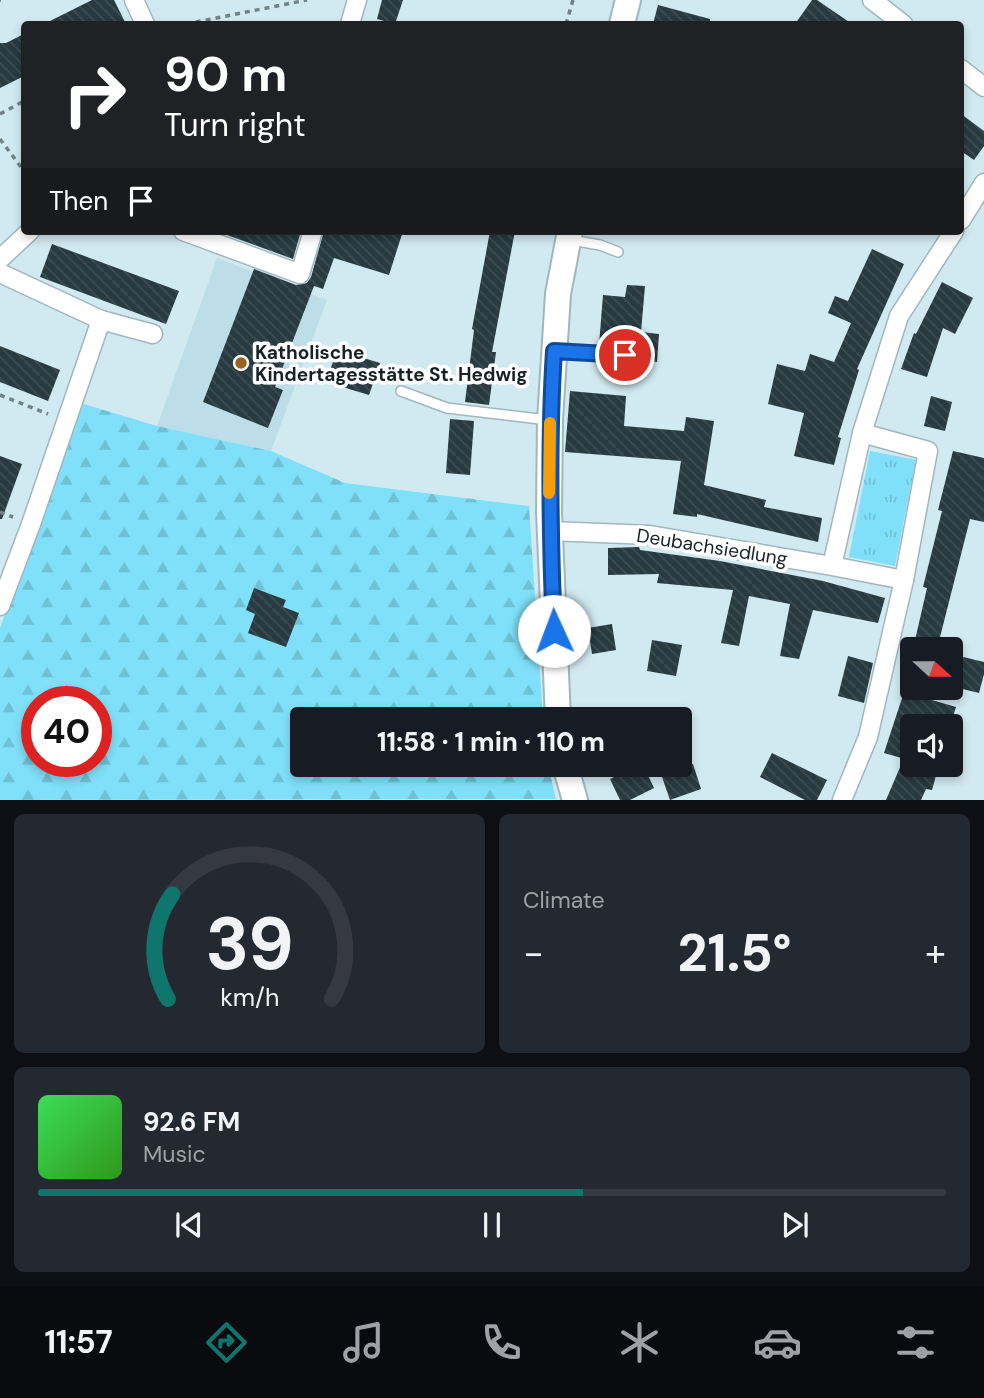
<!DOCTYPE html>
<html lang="en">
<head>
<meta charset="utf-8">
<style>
  body { margin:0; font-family:"DM Sans",sans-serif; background:#242831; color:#f1f3f6; height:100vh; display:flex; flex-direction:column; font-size:26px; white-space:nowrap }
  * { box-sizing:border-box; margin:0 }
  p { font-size:23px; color:#9ea1a6 }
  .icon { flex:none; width:38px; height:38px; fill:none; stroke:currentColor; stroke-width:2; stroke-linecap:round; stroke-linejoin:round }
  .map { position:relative; height:800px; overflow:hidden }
  .details { display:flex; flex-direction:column; gap:14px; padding:14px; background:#0d0f14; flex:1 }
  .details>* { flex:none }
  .hud { position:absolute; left:21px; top:21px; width:943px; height:214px; border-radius:7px; box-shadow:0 4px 10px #0003; background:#202124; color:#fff; overflow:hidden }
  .needle { width:46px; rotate:111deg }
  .fabs { position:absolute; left:900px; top:637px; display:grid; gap:14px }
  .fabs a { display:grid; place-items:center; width:63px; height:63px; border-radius:7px; background:#171b24; box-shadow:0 4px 10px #0003; font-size:35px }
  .speed { position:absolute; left:21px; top:686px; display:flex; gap:14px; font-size:35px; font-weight:700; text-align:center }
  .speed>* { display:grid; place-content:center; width:91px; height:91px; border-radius:50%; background:#171b24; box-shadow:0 4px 10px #0003; line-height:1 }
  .speed .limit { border:10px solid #d22; background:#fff; color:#111 }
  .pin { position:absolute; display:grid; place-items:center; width:60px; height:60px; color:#fff; margin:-30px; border:4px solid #fff; border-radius:50%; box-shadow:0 2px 7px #0007 }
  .me { position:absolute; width:77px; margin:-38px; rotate:358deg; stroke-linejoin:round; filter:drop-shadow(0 0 5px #0008) }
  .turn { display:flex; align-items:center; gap:24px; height:147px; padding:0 28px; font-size:32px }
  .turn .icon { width:91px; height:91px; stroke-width:2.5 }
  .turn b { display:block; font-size:49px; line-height:60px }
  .then { display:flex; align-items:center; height:66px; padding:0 28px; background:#0003; gap:14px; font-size:26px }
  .big { font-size:52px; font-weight:800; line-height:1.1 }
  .details .widget { flex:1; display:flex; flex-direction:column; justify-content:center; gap:10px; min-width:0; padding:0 24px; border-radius:10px; background:#242831 }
  .details .dial { align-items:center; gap:0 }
  .dial svg { height:182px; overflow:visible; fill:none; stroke:#363941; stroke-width:7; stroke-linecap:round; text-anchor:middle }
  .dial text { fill:#f1f3f6; stroke:none }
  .song { display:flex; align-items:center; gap:21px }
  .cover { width:84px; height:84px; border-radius:10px; background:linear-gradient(135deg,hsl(130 70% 55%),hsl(110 70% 35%)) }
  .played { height:7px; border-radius:4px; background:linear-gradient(90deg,#0f766e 60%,#363941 60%) }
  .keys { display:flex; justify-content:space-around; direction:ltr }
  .heat { display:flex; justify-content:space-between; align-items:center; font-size:38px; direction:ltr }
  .details .tiles { flex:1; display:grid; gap:14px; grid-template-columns:1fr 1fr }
  .widget:last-child { grid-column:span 2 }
  .trip { position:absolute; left:290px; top:707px; width:402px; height:70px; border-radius:7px; background:#171b24; box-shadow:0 4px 10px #0003; font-weight:800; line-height:70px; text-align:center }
  .tab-bar { display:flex; height:112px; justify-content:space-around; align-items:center; background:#090b0e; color:#9ea1a6 }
  .tab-bar .icon { width:49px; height:49px }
  .tab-bar .active { color:#0f766e }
  .tab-bar b { font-size:32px; color:#f1f3f6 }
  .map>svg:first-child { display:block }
  .built { fill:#bddee8 }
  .grass { fill:url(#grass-tufts) }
  .forest { fill:url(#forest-firs); fill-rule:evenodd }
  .building { fill:url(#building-back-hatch) }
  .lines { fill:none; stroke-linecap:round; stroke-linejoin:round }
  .lane-casing { stroke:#a0b7be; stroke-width:12 }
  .street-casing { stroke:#a0b7be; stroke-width:21 }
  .secondary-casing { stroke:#a0b7be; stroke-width:28 }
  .path { stroke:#728287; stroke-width:3.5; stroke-dasharray:5 5; stroke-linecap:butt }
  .lane { stroke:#fff; stroke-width:9 }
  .street { stroke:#fff; stroke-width:18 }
  .secondary { stroke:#fff; stroke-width:24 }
  .route-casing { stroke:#114b97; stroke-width:18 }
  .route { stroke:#1a73e8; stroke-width:12 }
  .slow { stroke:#f59e0b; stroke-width:12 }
  .poi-dot { fill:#99621d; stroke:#fff; stroke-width:2.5 }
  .labels { text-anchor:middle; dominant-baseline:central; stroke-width:7; stroke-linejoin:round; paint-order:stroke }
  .poi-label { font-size:19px; font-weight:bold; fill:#182124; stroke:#fff; text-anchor:start }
  .street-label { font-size:19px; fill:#182124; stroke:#fff }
</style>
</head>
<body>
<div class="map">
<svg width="984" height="800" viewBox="0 0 984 800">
  <defs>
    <pattern id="grass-tufts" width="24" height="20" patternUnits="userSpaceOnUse" patternTransform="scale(1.75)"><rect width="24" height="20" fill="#80e0f9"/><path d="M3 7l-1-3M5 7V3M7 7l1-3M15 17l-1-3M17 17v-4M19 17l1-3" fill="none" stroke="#6ec0d5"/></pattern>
    <pattern id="forest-firs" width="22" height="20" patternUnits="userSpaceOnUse" patternTransform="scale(1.75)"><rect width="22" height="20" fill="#80e0f9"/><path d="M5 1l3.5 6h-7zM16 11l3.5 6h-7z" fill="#6ec0d5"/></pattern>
    <pattern id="building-back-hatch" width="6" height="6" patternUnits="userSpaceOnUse" patternTransform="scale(1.75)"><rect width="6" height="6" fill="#273b40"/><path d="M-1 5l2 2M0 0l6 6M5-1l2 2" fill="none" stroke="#3d4e53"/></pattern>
  </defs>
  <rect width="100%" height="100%" fill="#d1e9f0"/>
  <polygon class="built" points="217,258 327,300 271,451 157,426"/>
  <polygon class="grass" points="870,451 916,460 895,566 849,557"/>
  <path class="forest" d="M80 403 157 426 271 451 345 483 529 506 543 719H303V765H548L556 799 0 800V628ZM37 702H96V761H37Z"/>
  <g class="building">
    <polygon points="92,0 114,0 126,24 44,24"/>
    <polygon points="382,0 403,0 395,24 377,19"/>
    <polygon points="812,0 817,0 852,24 795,24"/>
    <polygon points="658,5 710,19 710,24 653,24"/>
    <polygon points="24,34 24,76 0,88 0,43 6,43"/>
    <polygon points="961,114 984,131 984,146 974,160 961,151"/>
    <polygon points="216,231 301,231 293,259"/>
    <polygon points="324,231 403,231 389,275 334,258 323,289 314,286 275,387 283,390 268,428 203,402 254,269 296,285 307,283 311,277"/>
    <polygon points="490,231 515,231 492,352 496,352 489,405 465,402 474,330 472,329"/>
    <polygon points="52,244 179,291 166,324 40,277"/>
    <polygon points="872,249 904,264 857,369 859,370 838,437 841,438 834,465 794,456 804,413 768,404 777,364 805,371 810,354 834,362 851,323 828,313 835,296 848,301"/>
    <polygon points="942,282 973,298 955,334 943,328 927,377 901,369 914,333 916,334"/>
    <polygon points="627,285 645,286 641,332 659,334 657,362 635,360 636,348 599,345 603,295 625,297"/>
    <polygon points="0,346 60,370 48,401 0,382"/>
    <polygon points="337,350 380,363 369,395 326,382"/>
    <polygon points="570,391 626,396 624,426 684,431 686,417 714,421 704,485 766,500 764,507 822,518 818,542 697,514 697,517 673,514 681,461 565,452"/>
    <polygon points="931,396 952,402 945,431 924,426"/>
    <polygon points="450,419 474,421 470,475 446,473"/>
    <polygon points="953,451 984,458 984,522 970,519 937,649 913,649 927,588 923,587 942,511 938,510"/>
    <polygon points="0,456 22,464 2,519 0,519"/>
    <polygon points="639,547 640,550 720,561 823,581 885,598 878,623 813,610 799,659 780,656 790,604 749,596 739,646 721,643 733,590 657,583 659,574 608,575 608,548"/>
    <polygon points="254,588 286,600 283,607 299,613 286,647 248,633 255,614 246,610"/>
    <polygon points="612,624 616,650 592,654 588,628"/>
    <polygon points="652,640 682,645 676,676 647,671"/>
    <polygon points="955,655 984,662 984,674 979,693 950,686 950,674"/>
    <polygon points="848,656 873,663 864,703 838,696"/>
    <polygon points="904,692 956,707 950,726 935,726 920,722 919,726 912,726 912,761 884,753"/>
    <polygon points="772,753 827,780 817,800 805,800 760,777"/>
    <polygon points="693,764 701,789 670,800 661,774"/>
    <polygon points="639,765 643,765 654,788 630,800 620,800 610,779"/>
    <polygon points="901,765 939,765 932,790 926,789 921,800 886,800"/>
  </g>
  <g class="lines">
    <defs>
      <g id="lane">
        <polyline points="571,240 600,245 618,252"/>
        <polyline points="556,351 625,355"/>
        <polyline points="401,391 447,408 548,420"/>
      </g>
      <g id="street">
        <polyline points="134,0 145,24"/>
        <polyline points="872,0 903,24"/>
        <polyline points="350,24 357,0"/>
        <polyline points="961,69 984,87"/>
        <polyline points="961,220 984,183"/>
        <polyline points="183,231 300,274 313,231"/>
        <polyline points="0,259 30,231"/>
        <polyline points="0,273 101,320 31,524 0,606"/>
        <polyline points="101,320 153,334"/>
        <polyline points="862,433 928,451 904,580"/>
        <polyline points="550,531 650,535 832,566"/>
        <polyline points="842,800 868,737 904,580 832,566 862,433 899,316 954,231"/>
      </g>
      <g id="secondary">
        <polyline points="622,24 628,0"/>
        <polyline points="558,719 549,512 550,420 558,294 570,231"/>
        <polyline points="565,765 575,800"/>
      </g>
    </defs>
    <use href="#lane" class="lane-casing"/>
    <use href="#street" class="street-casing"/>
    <use href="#secondary" class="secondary-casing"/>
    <g class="path">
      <polyline points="0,0 1,0"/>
      <polyline points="186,24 307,0"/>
      <polyline points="566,24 573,0"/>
      <polyline points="0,114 24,101"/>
      <polyline points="0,139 24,171"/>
      <polyline points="0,395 48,414"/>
      <polyline points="0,512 13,517"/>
    </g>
    <use href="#lane" class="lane"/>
    <use href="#street" class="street"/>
    <use href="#secondary" class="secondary"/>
  </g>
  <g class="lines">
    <defs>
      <path id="route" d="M554 631C550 537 548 445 554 351L625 355"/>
    </defs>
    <use href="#route" class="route-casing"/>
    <use href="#route" class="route"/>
    <polyline class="slow" points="549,493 550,423"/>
  </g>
  <circle class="poi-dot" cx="241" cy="363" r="7"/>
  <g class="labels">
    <g class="poi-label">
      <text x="255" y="352">Katholische<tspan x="255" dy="22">Kindertagesstätte St. Hedwig</tspan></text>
    </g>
    <g class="street-label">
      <text transform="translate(712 547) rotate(9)">Deubachsiedlung</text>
    </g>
  </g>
</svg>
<div class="fabs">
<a><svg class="needle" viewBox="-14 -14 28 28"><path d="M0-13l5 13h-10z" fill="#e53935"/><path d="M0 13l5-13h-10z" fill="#9ea1a6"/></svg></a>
<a><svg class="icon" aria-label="sound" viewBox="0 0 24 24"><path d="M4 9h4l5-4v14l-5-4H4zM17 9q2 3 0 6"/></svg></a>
</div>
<div class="speed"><div class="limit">40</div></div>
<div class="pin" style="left:625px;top:355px;background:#d93025"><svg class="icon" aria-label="arrive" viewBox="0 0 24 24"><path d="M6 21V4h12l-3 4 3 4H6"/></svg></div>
<svg class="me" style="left:554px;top:631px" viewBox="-20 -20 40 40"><circle r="19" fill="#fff"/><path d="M0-13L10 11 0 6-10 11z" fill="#1a73e8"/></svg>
<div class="trip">11:58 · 1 min · 110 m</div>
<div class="hud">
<div class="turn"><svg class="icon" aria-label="right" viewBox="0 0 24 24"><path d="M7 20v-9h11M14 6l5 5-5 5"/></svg><div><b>90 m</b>Turn right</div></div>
<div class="then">Then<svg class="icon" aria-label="arrive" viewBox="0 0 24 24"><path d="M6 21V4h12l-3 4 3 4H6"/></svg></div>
</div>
</div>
<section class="details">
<div class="tiles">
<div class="widget dial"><svg viewBox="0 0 100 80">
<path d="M14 69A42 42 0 1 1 86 69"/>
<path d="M14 69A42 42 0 0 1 16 23" stroke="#0f766e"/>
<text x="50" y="56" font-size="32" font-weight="700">39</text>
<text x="50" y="72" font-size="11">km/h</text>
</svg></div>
<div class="widget"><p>Climate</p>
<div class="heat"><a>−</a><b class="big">21.5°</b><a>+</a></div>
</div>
<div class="widget">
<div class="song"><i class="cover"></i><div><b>92.6 FM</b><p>Music</p></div></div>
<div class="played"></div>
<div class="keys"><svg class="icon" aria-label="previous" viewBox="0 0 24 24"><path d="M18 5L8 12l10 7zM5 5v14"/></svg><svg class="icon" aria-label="pause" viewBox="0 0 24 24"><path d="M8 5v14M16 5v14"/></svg><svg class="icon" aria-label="next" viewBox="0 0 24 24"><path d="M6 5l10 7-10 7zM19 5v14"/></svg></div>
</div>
</div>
</section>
<nav class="tab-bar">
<b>11:57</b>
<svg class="icon active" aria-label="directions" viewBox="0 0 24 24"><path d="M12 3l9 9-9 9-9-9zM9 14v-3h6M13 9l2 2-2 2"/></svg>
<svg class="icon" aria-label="music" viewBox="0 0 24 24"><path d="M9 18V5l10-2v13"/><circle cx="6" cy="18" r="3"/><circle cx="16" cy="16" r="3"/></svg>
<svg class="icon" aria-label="phone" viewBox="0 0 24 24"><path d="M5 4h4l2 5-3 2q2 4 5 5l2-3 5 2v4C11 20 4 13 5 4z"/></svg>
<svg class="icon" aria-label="climate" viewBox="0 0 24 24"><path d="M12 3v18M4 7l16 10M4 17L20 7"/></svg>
<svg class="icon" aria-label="car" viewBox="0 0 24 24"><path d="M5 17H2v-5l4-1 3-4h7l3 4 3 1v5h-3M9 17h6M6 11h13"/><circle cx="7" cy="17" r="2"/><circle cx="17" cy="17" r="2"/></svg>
<svg class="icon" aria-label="filters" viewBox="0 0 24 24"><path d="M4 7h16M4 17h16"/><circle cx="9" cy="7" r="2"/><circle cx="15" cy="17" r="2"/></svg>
</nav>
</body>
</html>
